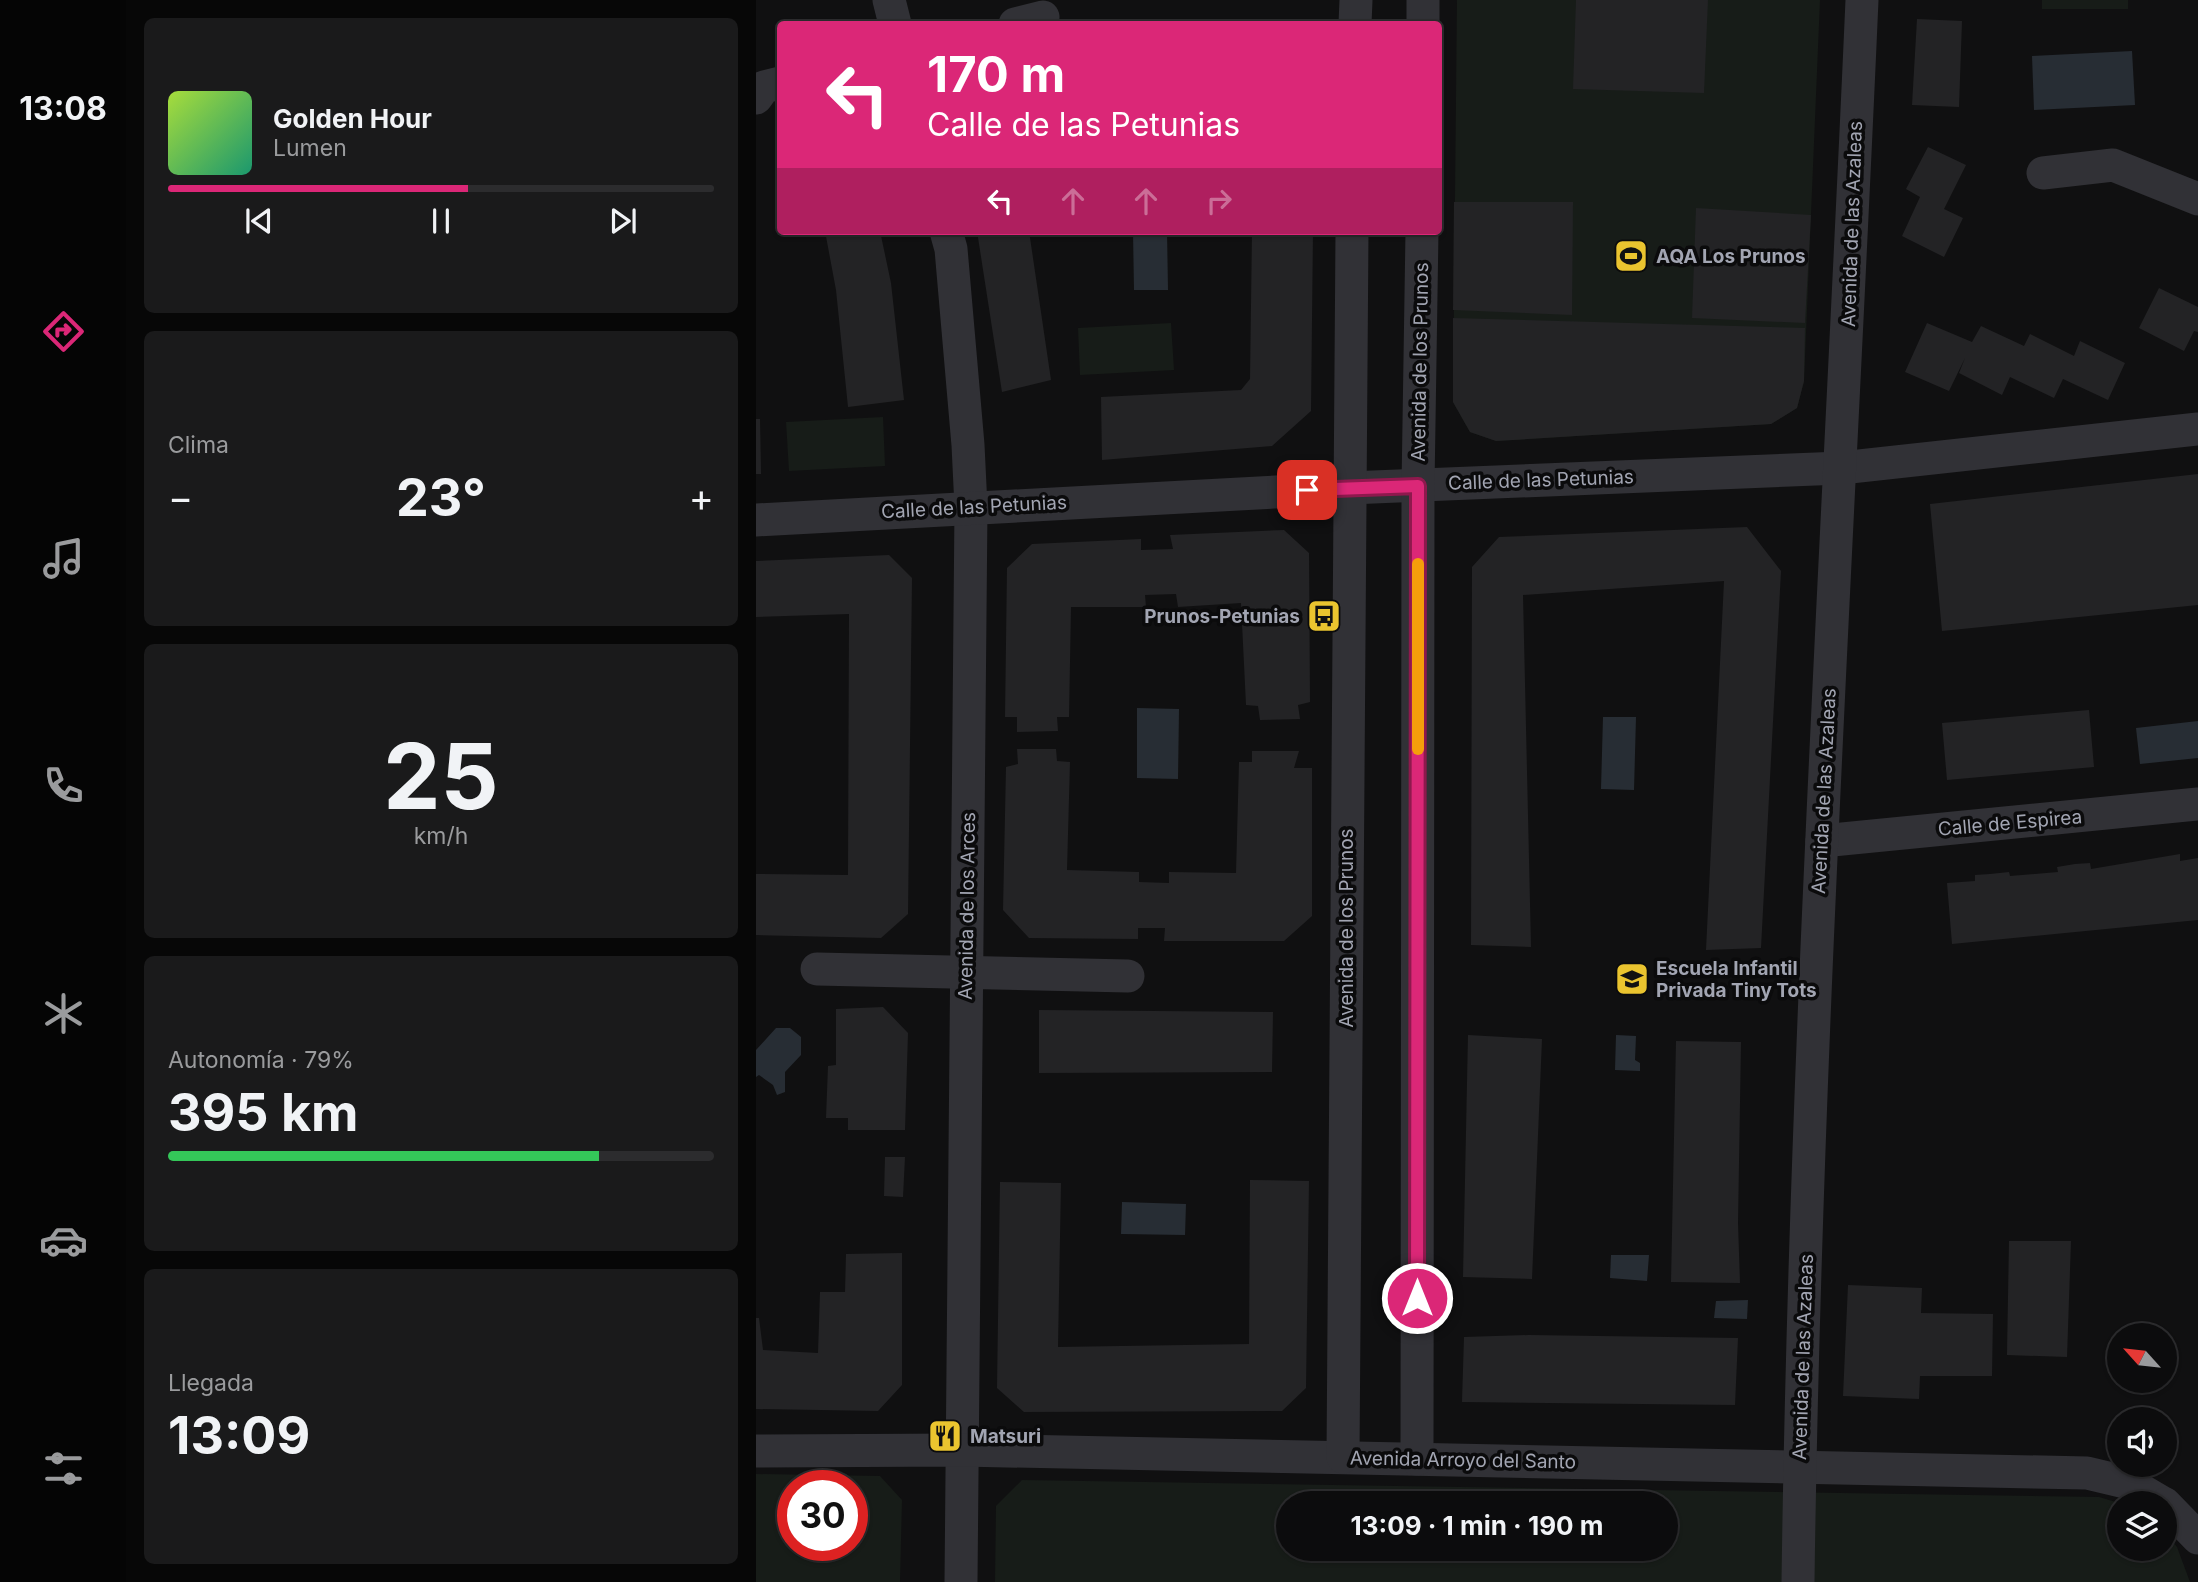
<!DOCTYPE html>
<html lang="es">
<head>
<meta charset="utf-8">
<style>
  body { margin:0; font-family:Inter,sans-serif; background:#1a1a1b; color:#f1f3f6; height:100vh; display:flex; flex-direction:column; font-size:26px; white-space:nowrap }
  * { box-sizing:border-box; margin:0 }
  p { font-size:23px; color:#9a9b9d }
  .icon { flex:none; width:38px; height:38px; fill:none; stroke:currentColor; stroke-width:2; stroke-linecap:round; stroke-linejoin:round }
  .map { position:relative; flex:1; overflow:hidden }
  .sheet { display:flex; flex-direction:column; gap:18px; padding:18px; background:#070707; width:630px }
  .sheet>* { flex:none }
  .banner { position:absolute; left:21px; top:21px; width:665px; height:214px; border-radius:7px; box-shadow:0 2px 5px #0004,0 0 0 2px #2c2c2e; background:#db2777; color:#fff; overflow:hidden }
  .needle { width:46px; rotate:297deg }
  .fabs { position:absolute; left:1351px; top:1323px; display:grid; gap:14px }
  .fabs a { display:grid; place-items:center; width:70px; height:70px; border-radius:50%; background:#0c0c0d; box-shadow:0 2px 5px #0004,0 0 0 2px #2c2c2e; font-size:35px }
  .speed { position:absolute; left:21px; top:1470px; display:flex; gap:14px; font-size:35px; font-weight:700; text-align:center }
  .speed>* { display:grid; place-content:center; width:91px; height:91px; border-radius:50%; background:#0c0c0d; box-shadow:0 2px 5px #0004,0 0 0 2px #2c2c2e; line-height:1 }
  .speed .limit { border:10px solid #d22; background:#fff; color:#111 }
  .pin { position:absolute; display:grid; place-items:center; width:60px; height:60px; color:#fff; margin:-30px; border-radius:14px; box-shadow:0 4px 10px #0006 }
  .me { position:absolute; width:77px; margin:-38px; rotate:0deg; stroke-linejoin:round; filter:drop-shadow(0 0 5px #0008) }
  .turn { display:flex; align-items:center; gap:24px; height:147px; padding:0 35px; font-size:32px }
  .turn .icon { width:91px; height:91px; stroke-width:2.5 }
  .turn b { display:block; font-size:49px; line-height:60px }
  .lanes { display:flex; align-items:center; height:66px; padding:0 35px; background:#0003; justify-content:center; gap:35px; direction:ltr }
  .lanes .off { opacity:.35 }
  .big { font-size:52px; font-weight:700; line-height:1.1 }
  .sheet .card { flex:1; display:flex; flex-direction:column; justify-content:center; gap:10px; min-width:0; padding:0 24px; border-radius:10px; background:#1a1a1b }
  .sheet .dial { align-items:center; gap:0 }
  .dial b { font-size:91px; line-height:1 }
  .song { display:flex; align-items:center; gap:21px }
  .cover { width:84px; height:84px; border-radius:10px; background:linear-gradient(135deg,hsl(80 70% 55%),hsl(160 70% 35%)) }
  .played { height:7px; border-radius:4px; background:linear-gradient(90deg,#db2777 55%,#2c2c2e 55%) }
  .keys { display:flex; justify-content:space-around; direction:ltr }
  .heat { display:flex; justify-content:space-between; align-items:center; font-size:38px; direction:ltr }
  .charge { height:10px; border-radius:5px; background:linear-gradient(90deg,#34c759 79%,#2c2c2e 0) }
  .trip { position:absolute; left:520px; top:1491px; width:402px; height:70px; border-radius:35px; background:#0c0c0d; box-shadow:0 2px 5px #0004,0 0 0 2px #2c2c2e; font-weight:700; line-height:70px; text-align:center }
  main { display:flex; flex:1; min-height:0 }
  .dock { display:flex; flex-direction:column; width:126px; justify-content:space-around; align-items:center; background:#050505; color:#9a9b9d }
  .dock .icon { width:49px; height:49px }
  .dock .active { color:#db2777 }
  .dock b { font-size:32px; color:#f1f3f6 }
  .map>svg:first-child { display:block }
  .green { fill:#171c18; fill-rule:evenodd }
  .water { fill:#272d34 }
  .building { fill:#232325 }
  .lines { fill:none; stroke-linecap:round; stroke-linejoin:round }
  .minor { stroke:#313136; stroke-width:33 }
  .route-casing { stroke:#8e194d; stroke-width:18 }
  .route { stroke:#db2777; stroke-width:12 }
  .slow { stroke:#f59e0b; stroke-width:12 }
  .labels { text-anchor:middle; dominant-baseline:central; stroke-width:7; stroke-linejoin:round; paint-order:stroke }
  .street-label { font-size:19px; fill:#a2a5b2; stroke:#0b0b0c }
  .poi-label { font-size:19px; font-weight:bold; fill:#a2a5b2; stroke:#0b0b0c; text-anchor:start }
</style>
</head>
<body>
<main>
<nav class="dock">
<b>13:08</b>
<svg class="icon active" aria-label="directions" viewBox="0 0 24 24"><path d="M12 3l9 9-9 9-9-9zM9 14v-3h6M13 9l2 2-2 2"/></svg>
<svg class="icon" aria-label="music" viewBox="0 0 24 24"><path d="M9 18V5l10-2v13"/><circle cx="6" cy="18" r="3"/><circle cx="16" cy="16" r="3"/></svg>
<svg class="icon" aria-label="phone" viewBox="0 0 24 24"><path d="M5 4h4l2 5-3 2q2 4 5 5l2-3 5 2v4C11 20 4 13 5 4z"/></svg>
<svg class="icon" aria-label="climate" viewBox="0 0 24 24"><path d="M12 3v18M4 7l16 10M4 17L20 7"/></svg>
<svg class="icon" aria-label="car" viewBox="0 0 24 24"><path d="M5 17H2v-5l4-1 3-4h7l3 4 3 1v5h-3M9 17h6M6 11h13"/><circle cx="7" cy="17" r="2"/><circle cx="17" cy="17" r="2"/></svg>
<svg class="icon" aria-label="filters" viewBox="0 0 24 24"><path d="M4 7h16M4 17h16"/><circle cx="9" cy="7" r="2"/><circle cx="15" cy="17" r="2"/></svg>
</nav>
<section class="sheet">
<div class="card">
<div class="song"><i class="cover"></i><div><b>Golden Hour</b><p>Lumen</p></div></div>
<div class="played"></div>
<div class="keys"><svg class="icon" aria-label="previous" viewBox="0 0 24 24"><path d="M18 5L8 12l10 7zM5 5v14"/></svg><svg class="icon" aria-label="pause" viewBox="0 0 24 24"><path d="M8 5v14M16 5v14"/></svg><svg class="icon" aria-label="next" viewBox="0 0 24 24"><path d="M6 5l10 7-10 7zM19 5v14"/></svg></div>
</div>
<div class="card"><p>Clima</p>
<div class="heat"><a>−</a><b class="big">23°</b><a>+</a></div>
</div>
<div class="card dial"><b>25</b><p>km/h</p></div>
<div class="card"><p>Autonomía · 79%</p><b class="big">395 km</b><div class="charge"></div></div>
<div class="card"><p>Llegada</p><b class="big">13:09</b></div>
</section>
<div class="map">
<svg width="1442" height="1582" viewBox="0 0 1442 1582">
  <rect width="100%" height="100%" fill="#101011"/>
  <g class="green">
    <polygon points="701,0 1064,0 1048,381 1041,408 1015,424 740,441 714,432 697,402"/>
    <rect x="1286" y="0" width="86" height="9"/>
    <polygon points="415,323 418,370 324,375 322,328"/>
    <polygon points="127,417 129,466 33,471 30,422"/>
    <path d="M0 1474 124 1476 146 1500 144 1582H0ZM37 1486H96V1545H37Z"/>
    <path d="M266 1480 1343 1497 1363 1503V1549H1409V1532L1421 1547 1434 1582H239L240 1506ZM532 1503H910V1549H532Z"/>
  </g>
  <g class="water">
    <polygon points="1376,51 1379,105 1278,110 1276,56"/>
    <polygon points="377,231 411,231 412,290 378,290"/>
    <polygon points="381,708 423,709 422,779 381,778"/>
    <polygon points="847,717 880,717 878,790 845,789"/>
    <polygon points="1442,721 1442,758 1384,764 1380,728"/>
    <polygon points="20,1028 34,1028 45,1037 45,1055 29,1072 29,1092 21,1095 17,1085 3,1075 0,1077 0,1050"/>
    <polygon points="860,1035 880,1036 879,1060 884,1063 884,1071 859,1070"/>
    <polygon points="366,1202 430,1204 429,1235 365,1234"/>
    <polygon points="855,1255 893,1255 891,1281 854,1278"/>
    <polygon points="992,1300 991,1319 958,1318 960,1301"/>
  </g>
  <g class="building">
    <polygon points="820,0 952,0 948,93 817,89"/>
    <polygon points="1161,19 1206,21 1203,107 1156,105"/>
    <polygon points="1172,147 1210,165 1188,209 1207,218 1188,257 1146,236 1164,197 1150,189"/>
    <polygon points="698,202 817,202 816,315 697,310"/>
    <polygon points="940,208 1055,215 1049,323 936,318"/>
    <polygon points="69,231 124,231 135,283 148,400 92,407 80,290"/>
    <polygon points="221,231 273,231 295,380 246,392"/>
    <polygon points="496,231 557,231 555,411 516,446 346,460 345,397 485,390 494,379"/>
    <polygon points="1403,288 1442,307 1442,332 1438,331 1428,351 1383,328"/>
    <polygon points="697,318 1049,328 1048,381 1041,408 1015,424 740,441 714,432 697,402"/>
    <polygon points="1171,323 1216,342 1225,326 1268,346 1274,334 1318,356 1324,341 1369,363 1352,400 1307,379 1298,398 1254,377 1246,395 1203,373 1209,358 1193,391 1149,372"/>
    <polygon points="0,419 4,419 5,474 0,474"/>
    <polygon points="1442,474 1442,605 1186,631 1174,504"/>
    <polygon points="991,527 1025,571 1005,948 950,950 968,581 767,595 775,947 715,945 716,567 743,537"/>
    <polygon points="528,530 553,553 554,702 542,705 544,719 504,720 502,706 490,705 485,603 422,607 420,594 389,595 390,607 315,607 313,717 301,717 302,731 261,732 261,717 249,717 251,568 276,544 385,539 385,550 417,549 414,535"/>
    <polygon points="133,555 156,578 152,914 125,938 0,935 0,874 92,875 93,614 0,617 0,561"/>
    <polygon points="1333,710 1338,767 1191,780 1186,723"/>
    <polygon points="261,749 300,749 301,761 314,762 311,870 383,872 383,882 413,883 413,872 480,873 483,762 496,762 496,751 543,751 538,768 556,768 556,916 528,941 408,941 409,928 382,928 382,939 273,938 247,910 250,767 262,764"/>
    <polygon points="1424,854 1424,861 1442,858 1442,920 1196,944 1191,883 1219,881 1219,875 1234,874 1253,872 1254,876 1302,872 1301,867 1319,864 1334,863 1335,869"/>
    <polygon points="127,1007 152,1033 149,1130 92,1130 92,1118 70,1118 72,1066 80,1065 80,1009"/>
    <polygon points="283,1010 517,1012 516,1072 283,1073"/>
    <polygon points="712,1035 786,1039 776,1279 707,1277"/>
    <polygon points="920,1041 985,1042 982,1223 984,1283 915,1282"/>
    <polygon points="129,1157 149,1157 147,1197 128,1196"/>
    <polygon points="494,1180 553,1181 550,1388 526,1411 268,1412 241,1388 244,1182 305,1183 302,1347 493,1344"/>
    <polygon points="1253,1241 1315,1241 1311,1357 1251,1355"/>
    <polygon points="146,1253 146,1385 122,1411 0,1409 0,1318 3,1318 7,1350 62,1353 64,1292 89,1292 90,1254"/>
    <polygon points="1092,1285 1166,1288 1165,1313 1237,1314 1236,1376 1164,1376 1163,1399 1087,1396"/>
    <polygon points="773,1335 982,1338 979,1405 706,1402 708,1337"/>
  </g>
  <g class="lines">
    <g class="minor">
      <polyline points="133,0 139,24"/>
      <polyline points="259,24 287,17"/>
      <polyline points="599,24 600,0"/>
      <polyline points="667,24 667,0"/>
      <polyline points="0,98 8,87 24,83"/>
      <polyline points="1287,173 1357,165 1442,199"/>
      <polyline points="190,231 195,249 212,445 215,507 205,1582"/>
      <polyline points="0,520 593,488 1085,468 1442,429"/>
      <polyline points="1066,841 1442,804"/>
      <polyline points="61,969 372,976"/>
      <polyline points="0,1451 206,1450 1331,1473 1373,1483 1407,1503"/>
      <polyline points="587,1457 596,231"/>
      <polyline points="661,1459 662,486 666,231"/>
      <polyline points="1409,1504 1442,1538"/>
      <path d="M1042 1582C1049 1054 1083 527 1106 0"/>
    </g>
  </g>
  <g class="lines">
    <defs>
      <polyline id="route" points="551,490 662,486 661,1298"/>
    </defs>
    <use href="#route" class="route-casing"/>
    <use href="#route" class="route"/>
    <polyline class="slow" points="662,749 662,564"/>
  </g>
  <defs>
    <symbol id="stadium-square" viewBox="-11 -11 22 22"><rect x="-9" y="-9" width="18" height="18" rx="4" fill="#eac42f" stroke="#0b0b0c"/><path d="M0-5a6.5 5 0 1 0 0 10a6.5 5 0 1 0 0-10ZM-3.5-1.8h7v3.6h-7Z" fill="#111"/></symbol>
    <symbol id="bus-square" viewBox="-11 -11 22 22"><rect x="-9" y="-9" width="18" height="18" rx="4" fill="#eac42f" stroke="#0b0b0c"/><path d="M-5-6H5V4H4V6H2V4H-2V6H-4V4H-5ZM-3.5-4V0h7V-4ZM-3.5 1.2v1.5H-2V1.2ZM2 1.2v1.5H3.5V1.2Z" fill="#111"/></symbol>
    <symbol id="school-square" viewBox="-11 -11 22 22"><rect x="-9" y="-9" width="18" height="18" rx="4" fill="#eac42f" stroke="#0b0b0c"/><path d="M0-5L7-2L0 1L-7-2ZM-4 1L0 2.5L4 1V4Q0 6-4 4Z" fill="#111"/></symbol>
    <symbol id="restaurant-square" viewBox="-11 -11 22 22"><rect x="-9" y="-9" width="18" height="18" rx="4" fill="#eac42f" stroke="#0b0b0c"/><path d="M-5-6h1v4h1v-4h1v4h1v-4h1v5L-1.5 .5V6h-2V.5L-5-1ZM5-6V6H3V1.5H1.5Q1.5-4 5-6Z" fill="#111"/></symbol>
  </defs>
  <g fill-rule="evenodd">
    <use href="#stadium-square" x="856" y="237" width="38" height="38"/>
    <use href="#bus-square" x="549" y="597" width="38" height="38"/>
    <use href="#school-square" x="857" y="960" width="38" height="38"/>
    <use href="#restaurant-square" x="170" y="1417" width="38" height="38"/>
  </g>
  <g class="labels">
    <g class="street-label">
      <text transform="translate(1096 224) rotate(-88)">Avenida de las Azaleas</text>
      <text transform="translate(664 362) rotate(-89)">Avenida de los Prunos</text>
      <text transform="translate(785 480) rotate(-2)">Calle de las Petunias</text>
      <text transform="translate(218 507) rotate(-3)">Calle de las Petunias</text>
      <text transform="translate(1068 791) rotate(-87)">Avenida de las Azaleas</text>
      <text transform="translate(1254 823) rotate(-5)">Calle de Espirea</text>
      <text transform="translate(211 906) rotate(-89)">Avenida de los Arces</text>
      <text transform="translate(590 928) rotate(-90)">Avenida de los Prunos</text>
      <text transform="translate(1047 1357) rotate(-88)">Avenida de las Azaleas</text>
      <text transform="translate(707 1460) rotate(1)">Avenida Arroyo del Santo</text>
    </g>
    <g class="poi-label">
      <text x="900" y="256">AQA Los Prunos</text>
      <text x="544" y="616" text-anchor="end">Prunos-Petunias</text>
      <text x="900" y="968">Escuela Infantil<tspan x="900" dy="22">Privada Tiny Tots</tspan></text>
      <text x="214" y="1436">Matsuri</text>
    </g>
  </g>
</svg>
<div class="fabs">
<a><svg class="needle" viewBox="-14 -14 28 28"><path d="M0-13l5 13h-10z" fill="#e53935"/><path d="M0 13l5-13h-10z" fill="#9a9b9d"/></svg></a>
<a><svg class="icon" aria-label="sound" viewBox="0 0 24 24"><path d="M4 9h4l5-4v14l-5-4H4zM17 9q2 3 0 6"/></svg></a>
<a><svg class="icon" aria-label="layers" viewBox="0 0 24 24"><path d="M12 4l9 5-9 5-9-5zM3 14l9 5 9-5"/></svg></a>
</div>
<div class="speed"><div class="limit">30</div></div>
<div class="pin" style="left:551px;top:490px;background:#d93025"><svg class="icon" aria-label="arrive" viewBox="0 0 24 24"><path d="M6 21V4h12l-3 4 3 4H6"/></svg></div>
<svg class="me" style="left:661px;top:1298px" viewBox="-20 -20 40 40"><circle r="17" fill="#db2777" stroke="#fff" stroke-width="3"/><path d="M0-11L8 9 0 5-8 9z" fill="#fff"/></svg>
<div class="trip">13:09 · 1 min · 190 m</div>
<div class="banner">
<div class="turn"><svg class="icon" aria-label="left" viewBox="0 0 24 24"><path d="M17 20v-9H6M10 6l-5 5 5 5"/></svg><div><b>170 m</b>Calle de las Petunias</div></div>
<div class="lanes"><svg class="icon" aria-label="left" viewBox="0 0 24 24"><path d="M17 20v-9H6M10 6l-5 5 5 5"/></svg><svg class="icon off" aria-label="ahead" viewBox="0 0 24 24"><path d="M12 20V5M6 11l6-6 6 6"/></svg><svg class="icon off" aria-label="ahead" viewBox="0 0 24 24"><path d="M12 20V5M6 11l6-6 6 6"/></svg><svg class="icon off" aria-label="right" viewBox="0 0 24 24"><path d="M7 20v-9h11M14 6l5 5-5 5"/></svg></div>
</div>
</div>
</main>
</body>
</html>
